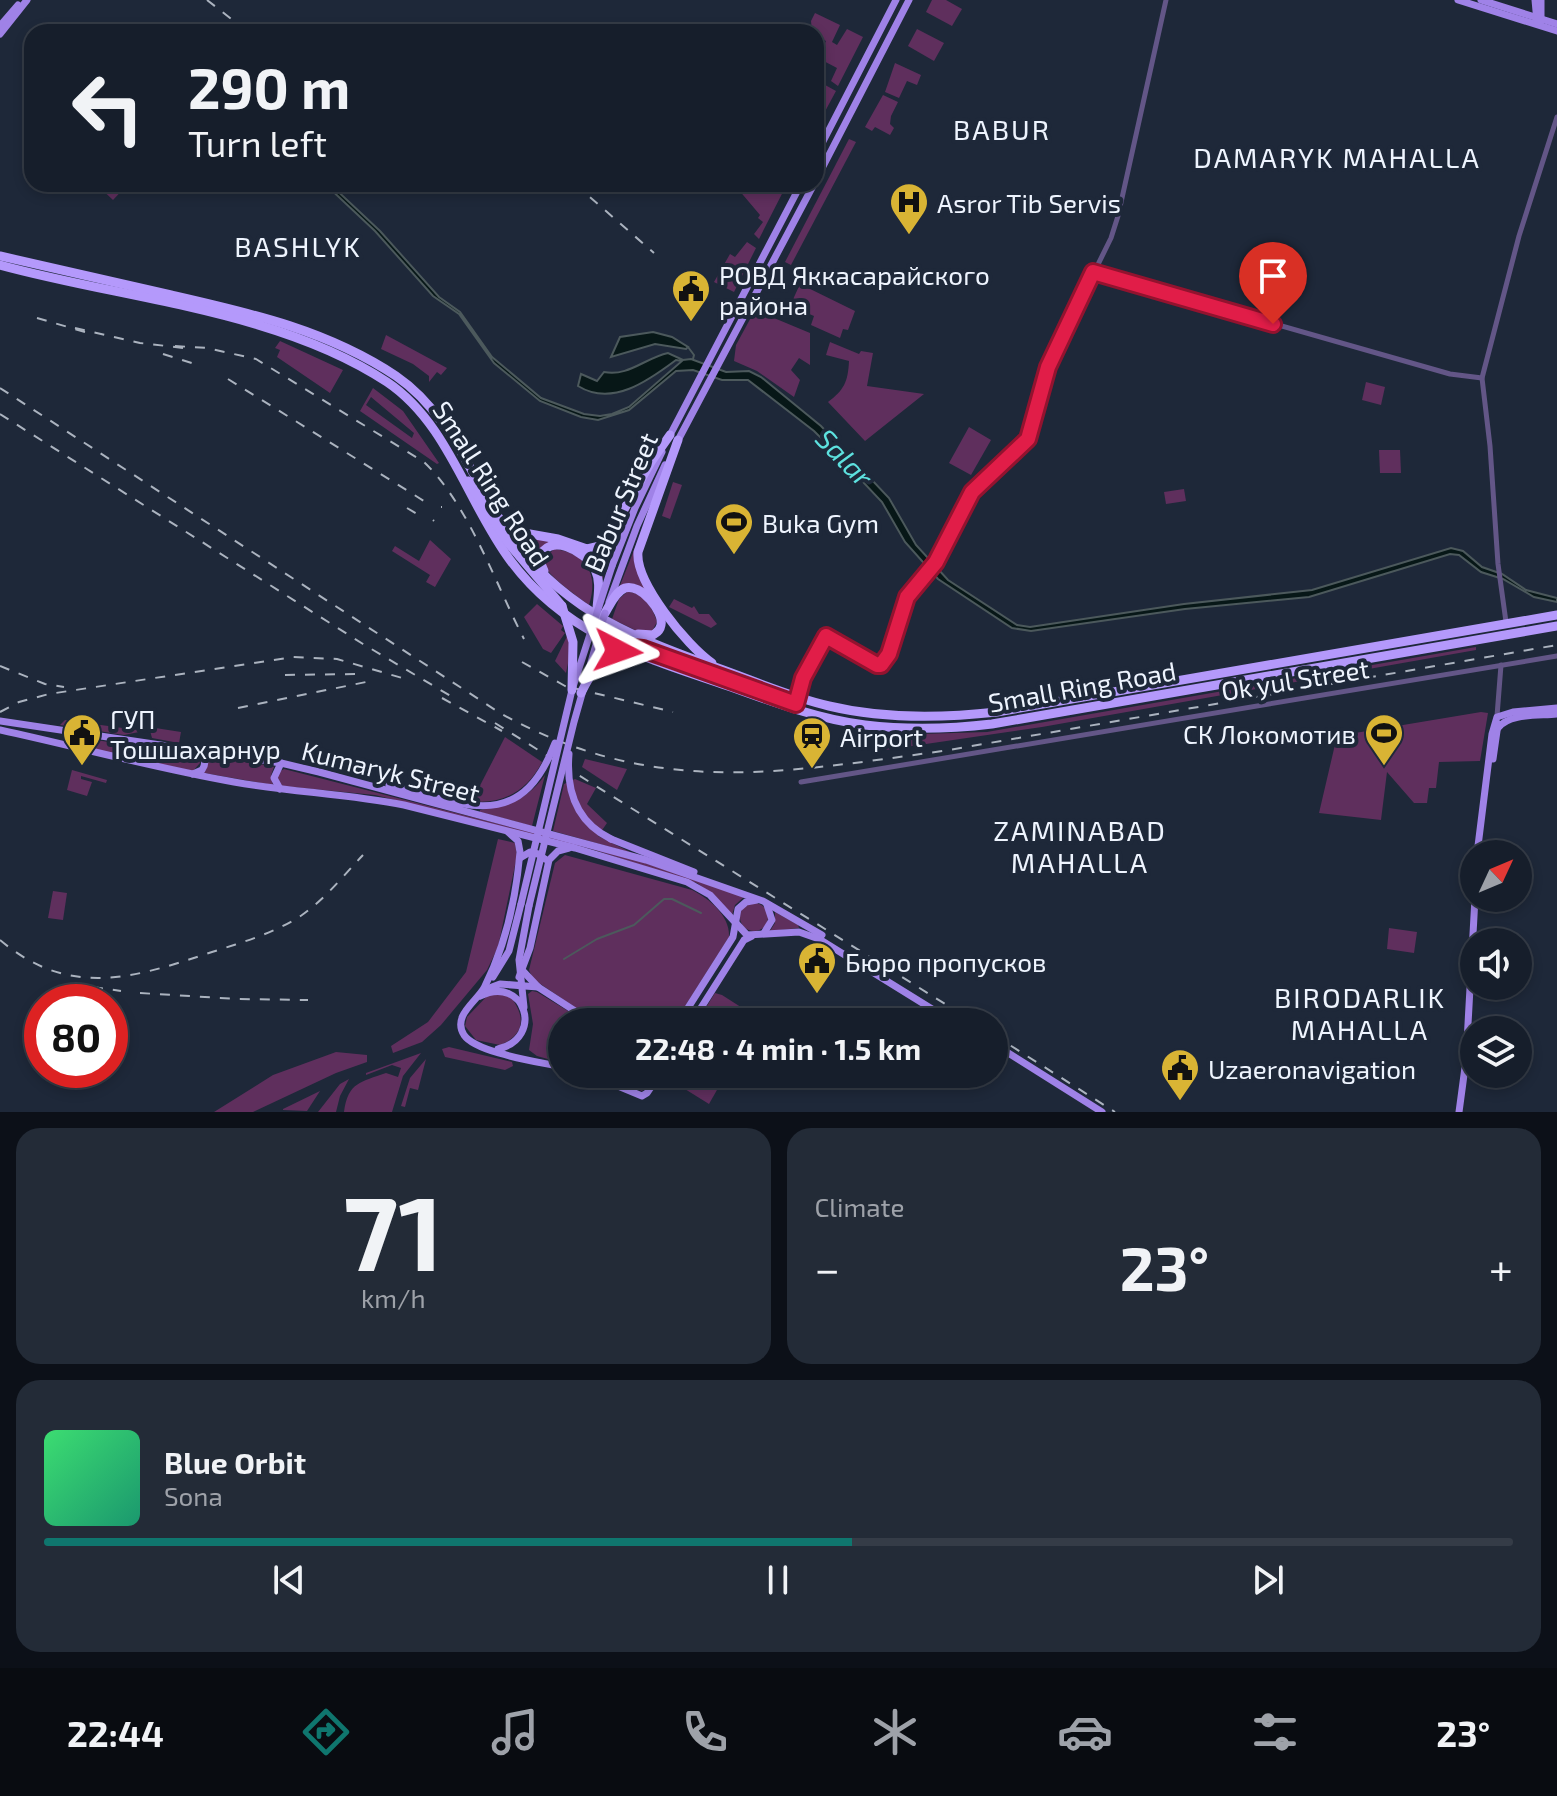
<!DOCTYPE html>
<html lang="en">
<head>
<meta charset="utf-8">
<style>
  body { margin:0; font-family:"Exo 2",sans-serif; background:#232b37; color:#f1f3f6; height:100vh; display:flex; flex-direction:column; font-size:30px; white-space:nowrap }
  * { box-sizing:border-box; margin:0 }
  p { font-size:26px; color:#9ea2a9 }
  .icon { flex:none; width:44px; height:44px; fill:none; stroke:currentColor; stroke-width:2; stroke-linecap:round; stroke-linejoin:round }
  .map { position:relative; height:1112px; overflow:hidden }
  .side { display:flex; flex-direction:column; gap:16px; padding:16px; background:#0c1018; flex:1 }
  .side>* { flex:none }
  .top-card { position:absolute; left:24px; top:24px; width:800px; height:168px; border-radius:24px; box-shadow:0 4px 12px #0003,0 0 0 2px #353c47; background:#161e2b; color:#f1f3f6; overflow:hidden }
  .needle { width:52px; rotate:46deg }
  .tools { position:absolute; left:1460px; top:840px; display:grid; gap:16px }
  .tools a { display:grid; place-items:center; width:72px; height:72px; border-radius:50%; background:#161e2b; box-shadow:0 4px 12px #0003,0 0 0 2px #353c47; font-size:40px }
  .speed { position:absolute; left:24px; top:984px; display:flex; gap:16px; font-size:40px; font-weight:700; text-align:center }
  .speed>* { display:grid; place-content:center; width:104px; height:104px; border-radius:50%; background:#161e2b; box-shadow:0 4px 12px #0003,0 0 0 2px #353c47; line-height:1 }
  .speed .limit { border:12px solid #d22; background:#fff; color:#111 }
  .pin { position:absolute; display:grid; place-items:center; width:68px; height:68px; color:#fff; margin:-82px -34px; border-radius:50% 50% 50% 0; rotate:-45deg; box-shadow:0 0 8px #0007 }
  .pin .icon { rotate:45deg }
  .me { position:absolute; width:88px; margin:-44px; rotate:94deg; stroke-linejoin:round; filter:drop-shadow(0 0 6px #0008) }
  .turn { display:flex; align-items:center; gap:28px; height:168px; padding:0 32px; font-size:36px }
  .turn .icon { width:104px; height:104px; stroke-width:2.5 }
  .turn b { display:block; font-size:56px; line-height:68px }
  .big { font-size:60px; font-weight:700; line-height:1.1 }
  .side .tile { flex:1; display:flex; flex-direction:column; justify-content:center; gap:12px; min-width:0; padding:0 28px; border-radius:24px; background:#232b37 }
  .side .dial { align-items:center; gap:0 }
  .dial b { font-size:104px; line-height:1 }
  .song { display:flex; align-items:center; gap:24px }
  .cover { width:96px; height:96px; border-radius:12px; background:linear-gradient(135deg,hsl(140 70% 55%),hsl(160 70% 35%)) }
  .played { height:8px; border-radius:4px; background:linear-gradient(90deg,#0f766e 55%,#353c47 55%) }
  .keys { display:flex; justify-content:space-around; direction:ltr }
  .heat { display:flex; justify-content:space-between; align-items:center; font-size:44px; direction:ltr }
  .side .tiles { flex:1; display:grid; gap:16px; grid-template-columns:1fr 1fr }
  .tile:last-child { grid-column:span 2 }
  .trip { position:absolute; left:548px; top:1008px; width:460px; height:80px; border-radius:40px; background:#161e2b; box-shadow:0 4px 12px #0003,0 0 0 2px #353c47; font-weight:700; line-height:80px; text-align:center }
  .tabs { display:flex; height:128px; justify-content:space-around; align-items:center; background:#090c11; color:#9ea2a9 }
  .tabs .icon { width:56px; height:56px }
  .tabs .current { color:#0f766e }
  .tabs b { font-size:36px; color:#f1f3f6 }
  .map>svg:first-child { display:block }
  .green { fill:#5f2f5d; fill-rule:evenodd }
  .water { fill:#071717; stroke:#4c595c; stroke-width:2 }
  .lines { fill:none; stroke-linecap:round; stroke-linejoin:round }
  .stream { stroke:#4c595c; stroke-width:2 }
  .minor { stroke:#635687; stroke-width:5 }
  .major { stroke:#9f82e7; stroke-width:7 }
  .highway { stroke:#b499fb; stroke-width:9 }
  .rail { stroke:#abb3bf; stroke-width:2; stroke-dasharray:10 10; stroke-linecap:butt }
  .major-bridge { stroke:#9f82e7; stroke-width:7 }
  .highway-bridge { stroke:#b499fb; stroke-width:9 }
  .route-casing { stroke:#92132f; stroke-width:20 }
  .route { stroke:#e11d48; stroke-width:14 }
  .labels { text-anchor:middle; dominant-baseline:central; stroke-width:8; stroke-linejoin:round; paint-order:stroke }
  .poi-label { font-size:26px; fill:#eef4fe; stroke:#1e2839; text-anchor:start }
  .street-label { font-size:26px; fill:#eef4fe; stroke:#1e2839 }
  .neighbourhood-label { font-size:28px; letter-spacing:2px; fill:#eef4fe; stroke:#1e2839 }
  .water-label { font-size:28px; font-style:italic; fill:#5de1df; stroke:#1e2839 }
</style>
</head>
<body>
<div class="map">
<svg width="1557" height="1112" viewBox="0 0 1557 1112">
  <rect width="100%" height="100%" fill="#1e2839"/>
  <g class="green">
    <polygon points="932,0 946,0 962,9 952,26 926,12"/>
    <polygon points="815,13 840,25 832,42 837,45 847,29 863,37 838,86 831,81 837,68 818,58 826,41 816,35 816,32 812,32 811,21"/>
    <polygon points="917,29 944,43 934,61 908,46"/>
    <polygon points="895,63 921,75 917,85 907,81 899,98 885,92"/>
    <polygon points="816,80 836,91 822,117 816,112"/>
    <polygon points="883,95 898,102 891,116 890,124 894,128 890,135 875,127 872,131 865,127"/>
    <polygon points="849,139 856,142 791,265 785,262"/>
    <polygon points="96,184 128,184 113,200"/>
    <polygon points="742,184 787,184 759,239 754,234 763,222 758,218 760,215 738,189"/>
    <polygon points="747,242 756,248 734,292 714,282 730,254 735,257"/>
    <polygon points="800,284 855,311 848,330 843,329 840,338 811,325 814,316 790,306"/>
    <polygon points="755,310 810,333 810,365 799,358 791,370 800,380 794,397 757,371 734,361 736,345"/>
    <polygon points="386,335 447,368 441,375 437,372 429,382 429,376 413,364 381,349"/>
    <polygon points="280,341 343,370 330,393 277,357 280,350 275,348"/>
    <path d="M830 342 859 354 861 351 873 353 867 386 924 394 865 441 828 402C844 390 848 382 849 361L826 355Z"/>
    <polygon points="1366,382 1385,387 1381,405 1362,400"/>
    <path d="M373 388 403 411 439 463 437 464 360 411ZM371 397 414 433 412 438 366 405Z"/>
    <polygon points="969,427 991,440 971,475 949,463"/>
    <polygon points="1379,450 1400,450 1401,473 1380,473"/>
    <polygon points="673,482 682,485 670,519 662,516"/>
    <polygon points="1184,489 1186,501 1166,504 1164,492"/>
    <polygon points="636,495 616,538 602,580 585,554 592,552"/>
    <path d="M653 502C641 536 624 560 648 592L635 584 619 588Z"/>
    <polygon points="516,536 549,540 549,543 536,560"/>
    <polygon points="430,540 451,559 435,587 426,582 430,575 392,551 395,546 419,561"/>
    <path d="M554 549C587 553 599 575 589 605 578 597 548 576 543 563 542 558 544 555 546 550L551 552Z"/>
    <path d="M627 592C642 591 653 608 657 622L652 631 641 633 612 619 619 599Z"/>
    <polygon points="674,599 692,608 694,606 699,614 709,614 717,624 711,628 669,607"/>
    <polygon points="537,604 563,626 561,630 565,633 551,653 543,649 524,617"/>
    <polygon points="569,632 574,635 566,673 555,661"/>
    <polygon points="1476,647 1476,650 1042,727 885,750 886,735 987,732"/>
    <polygon points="1481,712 1488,713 1480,761 1439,762 1436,788 1429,788 1427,803 1414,803 1387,772 1381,820 1319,813 1337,736"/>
    <polygon points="65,720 137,730 139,732 124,735 60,725"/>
    <polygon points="149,727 181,732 179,743 152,738"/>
    <path d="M505 737 542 762C528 790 503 805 472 801Z"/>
    <polygon points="82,738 196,755 200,763 193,771 80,747 77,741"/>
    <polygon points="207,756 272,766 274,767 271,775 273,785 204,773"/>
    <polygon points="585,759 627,769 617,790 582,767"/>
    <polygon points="284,769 628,857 744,897 735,905 732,915 715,896 697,883 591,849 375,795 282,786 277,777 279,772"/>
    <polygon points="72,770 107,780 106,783 81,776 81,779 92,782 87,796 67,790"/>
    <path d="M545 775 532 826 480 812V810C508 807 528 799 545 775Z"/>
    <polygon points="575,779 596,788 587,804 607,823 598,836 632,853 553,831 564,784"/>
    <polygon points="498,839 515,843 517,856 498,947 487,970 441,1025 422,1042 393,1053 391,1046 428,1022 466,972"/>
    <path d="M565 855 692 890C710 899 730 916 729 937L675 1022H597L533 979 529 970 555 863Z"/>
    <polygon points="53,891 67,893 63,920 48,918"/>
    <circle cx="754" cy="917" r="14"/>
    <polygon points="775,912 798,925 799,928 770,931 775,923"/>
    <polygon points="1389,928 1417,932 1414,953 1387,949"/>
    <polygon points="532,991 537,992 586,1022 562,1022 562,1063 537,1056 529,1050 533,1024 528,994"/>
    <polygon points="715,993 722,995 761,1020 697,1022"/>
    <path d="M489 994 509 995C525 1014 527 1034 500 1045L476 1040 465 1026 467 1017Z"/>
    <polygon points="449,1047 512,1062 513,1066 505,1070 445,1057 442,1049"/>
    <polygon points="336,1052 367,1055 367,1062 336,1073 253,1112 214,1112 273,1075"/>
    <path d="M421 1053 403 1076 392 1112H344C348 1082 361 1082 386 1073L398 1077 401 1068 392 1065 366 1075V1073Z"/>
    <polygon points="426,1059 418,1090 410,1088 405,1107 401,1106 410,1078"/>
    <polygon points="602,1074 656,1074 642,1091"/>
    <polygon points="666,1074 726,1074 709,1104 664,1076"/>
    <polygon points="349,1079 340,1096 336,1112 318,1112 340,1084"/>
    <polygon points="320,1091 307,1111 283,1110 283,1109"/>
  </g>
  <g class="water">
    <path d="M325 184H330L380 231 439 297 460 312 492 357 541 398 584 414 600 416 612 414 629 407 682 361 676 360C648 381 612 407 578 386L581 374 597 381 604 372C628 377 645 358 668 353L683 360 691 359 726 372 749 371 761 377 821 426 889 498 916 545 948 580 1017 625 1030 627 1184 604 1312 590 1451 548 1463 551 1482 567 1502 574 1526 590 1557 598V602L1534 597 1503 579 1481 572 1459 555 1450 554 1309 597 1185 609 1031 631 1012 628 938 579 905 542 882 502 830 447 814 431 748 380H722L693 370 676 371 629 410 598 420 581 417 540 401 494 363 459 314 433 296 375 231Z"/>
    <polygon points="653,332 672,337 688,347 686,349 655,344 611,357 620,337"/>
  </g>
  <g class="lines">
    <g class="stream">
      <polyline points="688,347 694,355 693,359"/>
      <polyline points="564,959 597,939 634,925 664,899 672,899 701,913"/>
    </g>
    <g class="minor">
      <polyline points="1093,272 1450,374 1482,378"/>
      <polyline points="1506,622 1498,564 1490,446 1482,378 1519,236 1557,117"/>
      <polyline points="798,697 803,678 826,636 877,665 884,663 889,654 907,597 938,559 972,492 1028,439 1050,362 1111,238 1118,216 1166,0"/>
      <polyline points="1497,716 1501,665"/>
      <polyline points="801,782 1557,656"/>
    </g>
    <g class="major">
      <polyline points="1458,0 1557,31"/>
      <polyline points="1481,0 1557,24"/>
      <polyline points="1535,0 1537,22"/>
      <polyline points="1541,21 1541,0"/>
      <polyline points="0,26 18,5"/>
      <polyline points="0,34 27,0"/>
      <polyline points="816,155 896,0"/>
      <polyline points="816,180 909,0"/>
      <polyline points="669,437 801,184"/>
      <polyline points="676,444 814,184"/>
      <polyline points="612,566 635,508 662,452"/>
      <polyline points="609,602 637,526 665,465"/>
      <polyline points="0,721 281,763 319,772 646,860 763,901 822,935"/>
      <path d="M1498 728C1509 713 1539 716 1557 714"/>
      <path d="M0 730C78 747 155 768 234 782 290 792 348 794 404 805L575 848 687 882 710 895 747 935 799 932 819 939 953 1022"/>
      <polyline points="1493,759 1498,724"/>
      <path d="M193 774 202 770C207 763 205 757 199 751"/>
      <polyline points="280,789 274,778 281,763"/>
      <path d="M508 832 518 841 520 852C516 898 505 947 484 988 476 1002 452 1016 464 1035 476 1053 540 1062 562 1067"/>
      <polyline points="611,839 694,872"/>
      <polyline points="1477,854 1492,734 1497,717 1513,712 1557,708"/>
      <polyline points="520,858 530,852 538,854 545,859"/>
      <polyline points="764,933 772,920 767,905"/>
      <polyline points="521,969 538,987 592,1022"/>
      <polyline points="493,977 509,951 521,904"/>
      <polyline points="519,977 530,948 549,860 558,851 569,848"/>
      <polyline points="484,990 500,984 538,987"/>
      <path d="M480 996C525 974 545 1038 498 1049"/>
      <polyline points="524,1007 519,960 529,906"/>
      <polyline points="679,1022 733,937 738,909 746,902 757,900"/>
      <polyline points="692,1022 744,940 752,936"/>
      <polyline points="994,1044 1102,1112"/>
      <polyline points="589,1074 642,1096 647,1093 660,1074"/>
      <polyline points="1459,1112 1466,1060 1475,898"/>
    </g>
    <g class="highway">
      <path d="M0 256C57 269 114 282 171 295 250 313 327 330 396 376 456 417 475 491 518 546 572 614 636 638 715 667 752 680 790 697 829 706 883 719 942 718 997 712L1557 615"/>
      <path d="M0 265C124 299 278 310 387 382 448 423 467 502 510 560 566 636 646 658 731 687 775 703 819 719 865 725 907 730 950 729 992 724L1557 626"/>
      <path d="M678 440 638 552C635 582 687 646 712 663"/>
      <polyline points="468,481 509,544 562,606"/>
      <polyline points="507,530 558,539 587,549 600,546 609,536 651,462 670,435"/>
      <path d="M544 571 539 559C548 531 585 551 595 569 601 582 598 595 597 608"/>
      <path d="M605 613C610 605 615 592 625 588 641 583 664 612 661 625 660 631 657 632 653 635L638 634"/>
      <polyline points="736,682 767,694"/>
    </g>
    <g class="rail">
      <polyline points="207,0 248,32"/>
      <polyline points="575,184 654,253"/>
      <polyline points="37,318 85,332"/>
      <polyline points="75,328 140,343 184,348"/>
      <path d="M175 346 207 348 256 359 424 462C469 505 495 583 524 639"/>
      <polyline points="163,354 195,364"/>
      <polyline points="228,379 424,501"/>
      <path d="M0 388 500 713C653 798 779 773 943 751L1557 645"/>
      <polyline points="0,414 363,644 454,698"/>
      <polyline points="441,507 442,507"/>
      <polyline points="407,508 417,514"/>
      <polyline points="433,520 434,521"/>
      <polyline points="522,662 565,686 673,712"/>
      <polyline points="0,666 45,684 64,687"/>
      <polyline points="285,675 362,674"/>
      <polyline points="442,698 502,731"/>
      <polyline points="238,708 371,681"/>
      <polyline points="0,712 19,702 49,694 293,657 337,659 409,680"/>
      <polyline points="495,723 974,1022"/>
      <path d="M0 940C70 999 134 978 212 952 243 942 275 933 302 915 325 899 344 875 363 855"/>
      <polyline points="93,987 121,991"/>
      <polyline points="140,993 236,999 308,1000"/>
      <polyline points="994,1035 1115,1112"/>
    </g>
    <g class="major-bridge">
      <path d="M569 754C566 790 576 822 611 839"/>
      <path d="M389 785C464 804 520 835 555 743"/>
      <polyline points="521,904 572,690 612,566"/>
      <polyline points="529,906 574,722 605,613"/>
    </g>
    <g class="highway-bridge">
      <polyline points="562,606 573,642 572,690"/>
      <path d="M581 693C605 645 622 641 671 659 693 666 715 674 736 682"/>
    </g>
  </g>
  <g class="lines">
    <defs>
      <polyline id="route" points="618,651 632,648 643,649 796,704 803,678 826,636 877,665 881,665 889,654 907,597 936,562 972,492 1028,439 1048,367 1093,272 1273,324"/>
    </defs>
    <use href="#route" class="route-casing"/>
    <use href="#route" class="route"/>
  </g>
  <defs>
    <symbol id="hospital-pin" viewBox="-11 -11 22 30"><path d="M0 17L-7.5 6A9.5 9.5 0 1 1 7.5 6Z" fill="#d9b434" stroke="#1e2839"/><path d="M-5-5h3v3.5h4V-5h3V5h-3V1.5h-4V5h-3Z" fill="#111"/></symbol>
    <symbol id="civic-pin" viewBox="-11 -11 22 30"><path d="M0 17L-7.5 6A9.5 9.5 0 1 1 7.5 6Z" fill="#d9b434" stroke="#1e2839"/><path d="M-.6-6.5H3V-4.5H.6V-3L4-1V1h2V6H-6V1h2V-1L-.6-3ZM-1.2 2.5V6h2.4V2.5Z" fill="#111"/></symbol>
    <symbol id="stadium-pin" viewBox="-11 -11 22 30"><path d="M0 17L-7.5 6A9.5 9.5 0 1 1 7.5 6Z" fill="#d9b434" stroke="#1e2839"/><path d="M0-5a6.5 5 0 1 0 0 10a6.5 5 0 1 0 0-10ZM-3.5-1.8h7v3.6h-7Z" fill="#111"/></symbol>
    <symbol id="station-pin" viewBox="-11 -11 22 30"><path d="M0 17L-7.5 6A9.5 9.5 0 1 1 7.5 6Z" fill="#d9b434" stroke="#1e2839"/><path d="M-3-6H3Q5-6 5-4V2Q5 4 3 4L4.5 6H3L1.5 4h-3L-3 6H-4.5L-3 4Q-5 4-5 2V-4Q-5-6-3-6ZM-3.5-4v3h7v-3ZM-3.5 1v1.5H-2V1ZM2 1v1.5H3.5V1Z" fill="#111"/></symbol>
  </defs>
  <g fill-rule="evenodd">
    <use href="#hospital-pin" x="887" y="180" width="44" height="60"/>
    <use href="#civic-pin" x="669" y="267" width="44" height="60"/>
    <use href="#stadium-pin" x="712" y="500" width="44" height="60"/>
    <use href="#civic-pin" x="60" y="711" width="44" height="60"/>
    <use href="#stadium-pin" x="1362" y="711" width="44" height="60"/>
    <use href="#station-pin" x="790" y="714" width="44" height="60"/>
    <use href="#civic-pin" x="795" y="939" width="44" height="60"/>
    <use href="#civic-pin" x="1158" y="1046" width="44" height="60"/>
  </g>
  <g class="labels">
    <g class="poi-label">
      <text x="937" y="202">Asror Tib Servis</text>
      <text x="719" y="274">РОВД Яккасарайского<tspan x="719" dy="30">района</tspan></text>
      <text x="762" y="522">Buka Gym</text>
      <text x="110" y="718">ГУП<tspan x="110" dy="30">Тошшахарнур</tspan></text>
      <text x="1356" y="733" text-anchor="end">СК Локомотив</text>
      <text x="840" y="736">Airport</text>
      <text x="845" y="961">Бюро пропусков</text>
      <text x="1208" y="1068">Uzaeronavigation</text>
    </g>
    <g class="street-label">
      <text transform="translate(492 483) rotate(57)">Small Ring Road</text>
      <text transform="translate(620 502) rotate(-67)">Babur Street</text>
      <text transform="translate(1295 679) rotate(-9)">Ok yul Street</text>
      <text transform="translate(1082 686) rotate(-10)">Small Ring Road</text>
      <text transform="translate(391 771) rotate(14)">Kumaryk Street</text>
    </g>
    <g class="neighbourhood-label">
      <text x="1002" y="129">BABUR</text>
      <text x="1337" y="157">DAMARYK MAHALLA</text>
      <text x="298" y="246">BASHLYK</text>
      <text x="1080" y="830">ZAMINABAD<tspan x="1080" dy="32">MAHALLA</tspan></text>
      <text x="1360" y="997">BIRODARLIK<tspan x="1360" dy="32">MAHALLA</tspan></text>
    </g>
    <g class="water-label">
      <text transform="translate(845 457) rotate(46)">Salar</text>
    </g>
  </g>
</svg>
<div class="tools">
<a><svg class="needle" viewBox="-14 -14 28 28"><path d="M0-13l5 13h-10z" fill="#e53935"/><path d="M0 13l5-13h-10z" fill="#9ea2a9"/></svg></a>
<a><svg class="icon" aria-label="sound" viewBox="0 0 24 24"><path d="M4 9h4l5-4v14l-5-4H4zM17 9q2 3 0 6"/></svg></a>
<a><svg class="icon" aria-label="layers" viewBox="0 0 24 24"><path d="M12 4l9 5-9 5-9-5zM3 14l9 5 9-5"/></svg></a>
</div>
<div class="speed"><div class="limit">80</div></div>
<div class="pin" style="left:1273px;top:324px;background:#d93025"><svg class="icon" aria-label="arrive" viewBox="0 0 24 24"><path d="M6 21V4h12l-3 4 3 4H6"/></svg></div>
<svg class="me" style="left:618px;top:651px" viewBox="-20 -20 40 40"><path d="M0-17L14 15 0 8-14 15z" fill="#e11d48" stroke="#fff" stroke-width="4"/></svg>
<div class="trip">22:48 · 4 min · 1.5 km</div>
<div class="top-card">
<div class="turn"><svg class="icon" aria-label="left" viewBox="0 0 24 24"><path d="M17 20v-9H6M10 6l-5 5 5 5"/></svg><div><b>290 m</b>Turn left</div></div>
</div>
</div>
<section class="side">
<div class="tiles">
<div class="tile dial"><b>71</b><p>km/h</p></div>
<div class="tile"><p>Climate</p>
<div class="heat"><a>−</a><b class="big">23°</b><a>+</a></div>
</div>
<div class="tile">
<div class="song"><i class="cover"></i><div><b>Blue Orbit</b><p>Sona</p></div></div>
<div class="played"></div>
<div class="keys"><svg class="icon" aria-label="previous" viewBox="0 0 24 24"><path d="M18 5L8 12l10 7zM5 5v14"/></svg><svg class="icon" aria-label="pause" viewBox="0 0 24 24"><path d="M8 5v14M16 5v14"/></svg><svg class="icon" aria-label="next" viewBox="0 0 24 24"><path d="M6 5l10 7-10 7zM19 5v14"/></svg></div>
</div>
</div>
</section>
<nav class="tabs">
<b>22:44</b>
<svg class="icon current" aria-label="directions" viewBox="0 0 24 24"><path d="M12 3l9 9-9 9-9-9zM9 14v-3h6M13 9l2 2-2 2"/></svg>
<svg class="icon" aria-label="music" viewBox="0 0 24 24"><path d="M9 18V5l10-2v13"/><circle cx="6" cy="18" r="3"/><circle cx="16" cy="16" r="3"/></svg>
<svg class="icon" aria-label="phone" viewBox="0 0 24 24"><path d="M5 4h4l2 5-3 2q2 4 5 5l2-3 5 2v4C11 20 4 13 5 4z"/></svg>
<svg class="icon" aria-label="climate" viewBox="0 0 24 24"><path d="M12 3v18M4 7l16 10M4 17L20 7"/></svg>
<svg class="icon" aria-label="car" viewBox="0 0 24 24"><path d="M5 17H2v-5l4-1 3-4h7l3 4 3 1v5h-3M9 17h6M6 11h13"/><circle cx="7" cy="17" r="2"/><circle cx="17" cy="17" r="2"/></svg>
<svg class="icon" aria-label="filters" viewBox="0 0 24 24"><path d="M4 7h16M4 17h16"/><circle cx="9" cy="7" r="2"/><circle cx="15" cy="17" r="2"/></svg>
<b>23°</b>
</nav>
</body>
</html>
